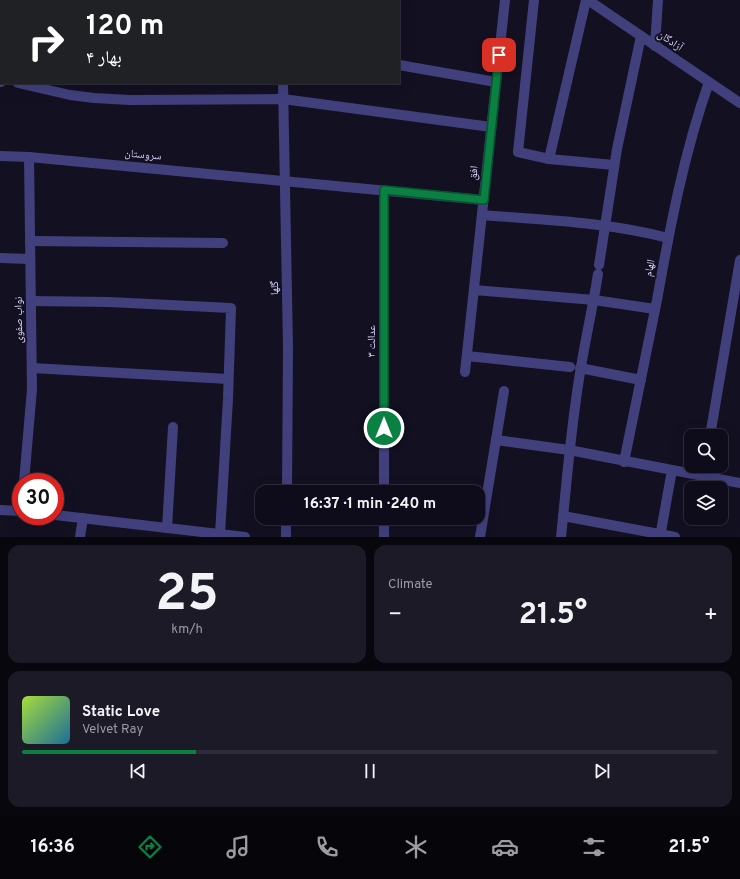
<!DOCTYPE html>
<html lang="en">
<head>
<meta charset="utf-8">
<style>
  body { margin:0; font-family:Overpass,"Noto Naskh Arabic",sans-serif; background:#1c1a27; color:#f1f3f6; height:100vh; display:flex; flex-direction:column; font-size:15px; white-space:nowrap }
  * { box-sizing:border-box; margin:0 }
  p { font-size:13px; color:#9b9ba2 }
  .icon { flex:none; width:22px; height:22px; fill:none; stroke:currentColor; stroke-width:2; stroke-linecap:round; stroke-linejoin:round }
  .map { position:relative; height:537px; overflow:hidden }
  .sheet { display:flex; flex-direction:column; gap:8px; padding:8px; background:#08070e; flex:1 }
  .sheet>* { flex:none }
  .banner { position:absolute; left:0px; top:0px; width:400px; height:84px; box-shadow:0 4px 16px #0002,0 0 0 1px #2e2c39; background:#202124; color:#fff; overflow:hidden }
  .controls { position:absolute; left:684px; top:429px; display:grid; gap:8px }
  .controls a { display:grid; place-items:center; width:44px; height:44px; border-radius:8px; background:#0e0c1a; box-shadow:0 4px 16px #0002,0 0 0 1px #2e2c39; font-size:20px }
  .speed { position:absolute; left:12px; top:473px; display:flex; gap:8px; font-size:20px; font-weight:700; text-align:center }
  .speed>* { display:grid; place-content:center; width:52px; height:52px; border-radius:50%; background:#0e0c1a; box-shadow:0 4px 16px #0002,0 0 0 1px #2e2c39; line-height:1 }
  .speed .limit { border:6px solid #d22; background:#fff; color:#111 }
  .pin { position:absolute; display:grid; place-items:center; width:34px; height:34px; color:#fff; margin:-17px; border-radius:8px; box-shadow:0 2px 6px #0006 }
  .me { position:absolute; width:44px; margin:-22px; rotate:0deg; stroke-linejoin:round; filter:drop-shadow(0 0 3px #0008) }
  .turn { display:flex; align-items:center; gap:14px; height:84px; padding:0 20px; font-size:18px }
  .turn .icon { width:52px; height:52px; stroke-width:2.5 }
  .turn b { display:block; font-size:28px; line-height:34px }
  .big { font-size:30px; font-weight:700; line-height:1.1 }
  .sheet .widget { flex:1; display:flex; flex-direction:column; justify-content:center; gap:6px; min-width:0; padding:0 14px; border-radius:12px; background:#1c1a27 }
  .sheet .dial { align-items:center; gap:0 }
  .dial b { font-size:52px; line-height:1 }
  .song { display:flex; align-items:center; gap:12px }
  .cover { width:48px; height:48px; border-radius:6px; background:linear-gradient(135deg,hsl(80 70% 55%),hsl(200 70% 35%)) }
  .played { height:4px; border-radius:2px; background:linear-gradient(90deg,#0b8043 25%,#2e2c39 25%) }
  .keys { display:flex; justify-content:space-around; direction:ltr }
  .heat { display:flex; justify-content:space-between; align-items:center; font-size:22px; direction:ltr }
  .sheet .tiles { flex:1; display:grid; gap:8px; grid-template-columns:1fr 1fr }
  .widget:last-child { grid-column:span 2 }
  .trip { position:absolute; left:255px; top:485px; width:230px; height:40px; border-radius:12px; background:#0e0c1a; box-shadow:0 4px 16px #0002,0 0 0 1px #2e2c39; font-weight:700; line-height:40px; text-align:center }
  .menu { display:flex; height:64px; justify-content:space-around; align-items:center; background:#06050a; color:#9b9ba2 }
  .menu .icon { width:28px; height:28px }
  .menu .on { color:#0b8043 }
  .menu b { font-size:18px; color:#f1f3f6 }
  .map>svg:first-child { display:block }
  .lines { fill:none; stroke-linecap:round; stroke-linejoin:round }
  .minor { stroke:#41407d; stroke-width:10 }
  .route-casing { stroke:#07532c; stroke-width:10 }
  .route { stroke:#0b8043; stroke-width:7 }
  .labels { text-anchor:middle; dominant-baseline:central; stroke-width:4; stroke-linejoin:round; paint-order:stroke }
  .street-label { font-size:11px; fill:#d9d5fb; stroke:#131022 }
</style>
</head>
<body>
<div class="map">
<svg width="740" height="537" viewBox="0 0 740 537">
  <rect width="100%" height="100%" fill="#131022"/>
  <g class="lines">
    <g class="minor">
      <polyline points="534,0 518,152 549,159 614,165"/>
      <polyline points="588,0 740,103"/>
      <polyline points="285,1 285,0"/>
      <polyline points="0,32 1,32"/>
      <polyline points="655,46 658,0"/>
      <polyline points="399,65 496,82"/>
      <polyline points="0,82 1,82"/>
      <polyline points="18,83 70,95 94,98 130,100 283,99 491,127"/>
      <polyline points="283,83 288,347 287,492"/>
      <polyline points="0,156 29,157 483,200"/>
      <polyline points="549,159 586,0"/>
      <path d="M482 215C544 220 608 222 668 238"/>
      <polyline points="30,241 223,243"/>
      <polyline points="0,258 30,259"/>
      <polyline points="599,265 617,149 641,36"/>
      <polyline points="474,290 594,300 655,309"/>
      <polyline points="31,301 109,302 231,308 228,399 220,534"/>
      <polyline points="467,356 570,367"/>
      <polyline points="32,368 228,379"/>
      <polyline points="580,368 641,380"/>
      <polyline points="465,372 505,0"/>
      <polyline points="710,436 740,260"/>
      <polyline points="496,440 569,450 740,483"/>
      <path d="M624 462C635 408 646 354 657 300 670 227 684 153 709 82"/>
      <polyline points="703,476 705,466"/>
      <polyline points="24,482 32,389 29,157"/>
      <polyline points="384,492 384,191"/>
      <polyline points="0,510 21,511"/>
      <polyline points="55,515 245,537"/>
      <polyline points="563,516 675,537"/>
      <polyline points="167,528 173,427"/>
      <polyline points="80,537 83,518"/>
      <polyline points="286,537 286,518"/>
      <polyline points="384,537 384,518"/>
      <polyline points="480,537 504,391"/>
      <path d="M561 537C567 480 571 424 581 367 586 336 593 306 598 274"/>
      <polyline points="660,537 672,470"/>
    </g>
  </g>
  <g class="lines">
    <defs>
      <polyline id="route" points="384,428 384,190 484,200 499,55"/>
    </defs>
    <use href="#route" class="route-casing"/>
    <use href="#route" class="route"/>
  </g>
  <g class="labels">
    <g class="street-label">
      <text transform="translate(670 41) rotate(34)">آزادگان</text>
      <text transform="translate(143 155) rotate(5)">سروستان</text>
      <text transform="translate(474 173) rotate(-84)">افق</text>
      <text transform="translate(650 268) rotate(-79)">الهام</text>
      <text transform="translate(275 288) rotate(-91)">گلها</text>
      <text transform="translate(19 320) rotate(-91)">نواب صفوی</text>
      <text transform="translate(372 341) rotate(-90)">عدالت ۳</text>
    </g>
  </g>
</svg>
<div class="controls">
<a><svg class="icon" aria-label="search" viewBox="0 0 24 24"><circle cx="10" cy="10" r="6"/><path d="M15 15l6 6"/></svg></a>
<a><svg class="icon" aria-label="layers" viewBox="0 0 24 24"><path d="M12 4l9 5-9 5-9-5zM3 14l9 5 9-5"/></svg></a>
</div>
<div class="speed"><div class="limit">30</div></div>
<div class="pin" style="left:499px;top:55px;background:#d93025"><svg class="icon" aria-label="arrive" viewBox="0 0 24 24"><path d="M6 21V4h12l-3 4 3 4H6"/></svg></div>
<svg class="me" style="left:384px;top:428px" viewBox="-20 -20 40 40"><circle r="17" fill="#0b8043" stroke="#fff" stroke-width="3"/><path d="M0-11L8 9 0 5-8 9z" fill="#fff"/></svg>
<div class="trip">16:37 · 1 min · 240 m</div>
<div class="banner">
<div class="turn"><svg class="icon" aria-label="right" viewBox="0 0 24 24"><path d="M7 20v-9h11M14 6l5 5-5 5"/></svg><div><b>120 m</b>بهار ۴</div></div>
</div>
</div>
<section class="sheet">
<div class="tiles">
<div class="widget dial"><b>25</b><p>km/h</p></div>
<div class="widget"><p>Climate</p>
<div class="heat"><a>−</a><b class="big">21.5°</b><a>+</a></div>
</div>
<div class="widget">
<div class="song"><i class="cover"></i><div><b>Static Love</b><p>Velvet Ray</p></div></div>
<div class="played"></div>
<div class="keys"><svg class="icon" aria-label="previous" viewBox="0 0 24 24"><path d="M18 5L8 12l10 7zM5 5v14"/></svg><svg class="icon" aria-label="pause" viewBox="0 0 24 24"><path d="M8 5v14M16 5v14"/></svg><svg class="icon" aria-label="next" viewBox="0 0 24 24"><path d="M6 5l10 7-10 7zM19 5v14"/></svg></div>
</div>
</div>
</section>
<nav class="menu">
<b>16:36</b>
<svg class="icon on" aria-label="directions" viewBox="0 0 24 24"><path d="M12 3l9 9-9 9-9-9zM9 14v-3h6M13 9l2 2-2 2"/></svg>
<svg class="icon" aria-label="music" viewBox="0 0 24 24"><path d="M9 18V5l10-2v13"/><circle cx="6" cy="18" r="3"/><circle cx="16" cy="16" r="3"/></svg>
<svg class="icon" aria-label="phone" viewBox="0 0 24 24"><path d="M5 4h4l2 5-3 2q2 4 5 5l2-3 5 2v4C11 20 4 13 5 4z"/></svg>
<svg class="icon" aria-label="climate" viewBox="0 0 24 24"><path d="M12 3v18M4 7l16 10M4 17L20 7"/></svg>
<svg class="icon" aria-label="car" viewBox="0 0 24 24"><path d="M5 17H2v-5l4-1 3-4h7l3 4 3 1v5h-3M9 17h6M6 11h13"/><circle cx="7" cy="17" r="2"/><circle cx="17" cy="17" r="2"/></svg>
<svg class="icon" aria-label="filters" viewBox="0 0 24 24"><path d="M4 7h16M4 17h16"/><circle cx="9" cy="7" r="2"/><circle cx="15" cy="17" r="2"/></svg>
<b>21.5°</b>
</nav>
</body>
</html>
